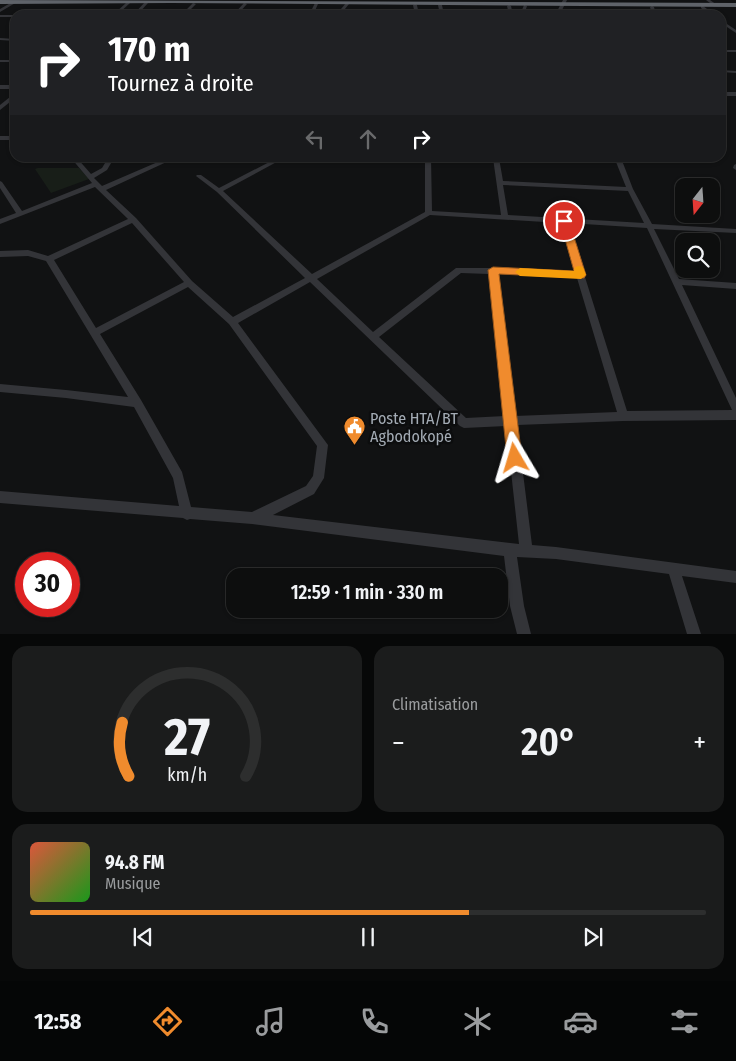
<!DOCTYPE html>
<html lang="fr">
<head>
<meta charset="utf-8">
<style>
  body { margin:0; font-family:"Fira Sans Condensed",sans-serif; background:#1b1c1c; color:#f1f3f6; height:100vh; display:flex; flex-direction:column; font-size:19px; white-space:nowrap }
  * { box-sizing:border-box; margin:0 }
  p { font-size:16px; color:#9a9c9e }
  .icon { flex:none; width:28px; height:28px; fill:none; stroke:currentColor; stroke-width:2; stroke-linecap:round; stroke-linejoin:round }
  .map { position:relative; height:634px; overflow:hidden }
  .side { display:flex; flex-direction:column; gap:12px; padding:12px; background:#070808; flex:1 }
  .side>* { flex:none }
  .hud { position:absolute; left:10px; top:10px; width:716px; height:152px; border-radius:15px; box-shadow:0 1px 4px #0004,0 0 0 1px #2d2e2e; background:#202124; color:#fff; overflow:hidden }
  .needle { width:32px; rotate:197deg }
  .tools { position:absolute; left:675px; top:178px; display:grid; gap:10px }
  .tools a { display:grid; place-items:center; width:45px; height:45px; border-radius:10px; background:#0d0e0e; box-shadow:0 1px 4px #0004,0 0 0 1px #2d2e2e; font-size:25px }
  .speed { position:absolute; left:15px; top:552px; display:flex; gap:10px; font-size:25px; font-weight:700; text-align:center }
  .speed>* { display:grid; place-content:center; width:65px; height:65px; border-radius:50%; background:#0d0e0e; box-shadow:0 1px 4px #0004,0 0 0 1px #2d2e2e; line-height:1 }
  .speed .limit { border:8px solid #d22; background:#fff; color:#111 }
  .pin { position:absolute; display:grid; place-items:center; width:42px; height:42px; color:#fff; margin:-21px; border:2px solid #fff; border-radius:50%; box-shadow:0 1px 5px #0007 }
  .me { position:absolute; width:55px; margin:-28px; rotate:353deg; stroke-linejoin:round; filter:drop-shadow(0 0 4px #0008) }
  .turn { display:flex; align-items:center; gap:18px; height:105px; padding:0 15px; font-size:22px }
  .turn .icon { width:65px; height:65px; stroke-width:2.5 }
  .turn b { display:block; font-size:35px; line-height:42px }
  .lanes { display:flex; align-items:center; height:48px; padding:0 15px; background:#0003; justify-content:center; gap:25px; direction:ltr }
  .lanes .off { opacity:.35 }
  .big { font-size:38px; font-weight:600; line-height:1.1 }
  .side .card { flex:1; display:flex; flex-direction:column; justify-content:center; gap:8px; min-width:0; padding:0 18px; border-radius:15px; background:#1b1c1c }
  .side .dial { align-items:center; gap:0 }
  .dial svg { height:130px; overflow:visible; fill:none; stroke:#2d2e2e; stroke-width:7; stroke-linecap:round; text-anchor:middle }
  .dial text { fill:#f1f3f6; stroke:none }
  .song { display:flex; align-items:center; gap:15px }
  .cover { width:60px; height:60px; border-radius:8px; background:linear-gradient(135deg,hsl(10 70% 55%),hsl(120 70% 35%)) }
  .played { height:5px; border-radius:2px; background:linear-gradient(90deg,#f08b2d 65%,#2d2e2e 65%) }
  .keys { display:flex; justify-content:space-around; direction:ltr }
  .heat { display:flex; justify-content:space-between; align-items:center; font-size:28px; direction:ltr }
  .side .tiles { flex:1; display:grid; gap:12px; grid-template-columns:1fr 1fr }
  .card:last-child { grid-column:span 2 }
  .trip { position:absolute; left:226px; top:568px; width:282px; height:50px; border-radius:15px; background:#0d0e0e; box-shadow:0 1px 4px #0004,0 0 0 1px #2d2e2e; font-weight:600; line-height:50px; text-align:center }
  .tab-bar { display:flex; height:80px; justify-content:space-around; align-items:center; background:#050606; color:#9a9c9e }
  .tab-bar .icon { width:35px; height:35px }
  .tab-bar .active { color:#f08b2d }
  .tab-bar b { font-size:22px; color:#f1f3f6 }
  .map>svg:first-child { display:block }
  .green { fill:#181e18 }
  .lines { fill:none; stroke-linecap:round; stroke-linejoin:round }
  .minor { fill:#333438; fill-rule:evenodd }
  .highway { fill:#5f6369; fill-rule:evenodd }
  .route { fill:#f08b2d; stroke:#9c5a1d }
  .slow { fill:#f59e0b }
  .labels { text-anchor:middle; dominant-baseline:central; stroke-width:5; stroke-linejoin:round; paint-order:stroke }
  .near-poi-label { font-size:16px; fill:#a3abb4; stroke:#0c0d0e; text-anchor:start }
</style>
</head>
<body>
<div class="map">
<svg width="736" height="634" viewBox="0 0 736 634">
  <rect width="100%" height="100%" fill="#111213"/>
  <polygon class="green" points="38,168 79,168 89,179 51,193 35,169"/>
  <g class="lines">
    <g class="minor">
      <polygon points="563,0 567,0 561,12 592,15 555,15"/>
      <polygon points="706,0 710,0 717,5 714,6"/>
      <polygon points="14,1 17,2 0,12 0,9"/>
      <polygon points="127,2 130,3 117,15 113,15"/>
      <polygon points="145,2 148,3 137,15 133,15"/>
      <polygon points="193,3 196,4 185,15 160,14 183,13"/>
      <polygon points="244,3 247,4 237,15 233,15"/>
      <polygon points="315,3 318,4 313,15 309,15"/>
      <polygon points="346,3 349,4 340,15 336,15"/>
      <polygon points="415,4 417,5 419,15 415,15 413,5"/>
      <polygon points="440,4 442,5 444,15 440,15 438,5"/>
      <polygon points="509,5 511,6 513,15 509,15 507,6"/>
      <polygon points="524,5 527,6 524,15 520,15"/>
      <polygon points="652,6 654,7 656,15 652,15 650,7"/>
      <polygon points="701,6 703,6 715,15 710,15 701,8"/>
      <polygon points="0,15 16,15 15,17 0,17"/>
      <polygon points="721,20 736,30 736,33 721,23"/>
      <polygon points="0,38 15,39 15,41 0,40"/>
      <rect x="721" y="50" width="15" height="2"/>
      <rect x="0" y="60" width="15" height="2"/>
      <polygon points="721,70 736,71 736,73 721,72"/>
      <rect x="0" y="85" width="15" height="4"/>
      <rect x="721" y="92" width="15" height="4"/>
      <polygon points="15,93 15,98 0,110 0,105"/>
      <rect x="0" y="136" width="15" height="4"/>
      <path d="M71 158H77L91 174 102 168 108 158H114L107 170 94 178 102 186 167 158H174L173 159 106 190 136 218 192 281 233 317 305 278 217 192 196 176 197 175H201L219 188 277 158H284L223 191 312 274 425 212V158H431L432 211 501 215 493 158H499L503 181 626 187 616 162 565 160 562 158H621L633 189 652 224 736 229V233L654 229 679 279 736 283V289L682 285 736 398V420L623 421 517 425 532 545 556 547 736 571V583L682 576 701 634H687L669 574 556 559 517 557 524 606 531 634H517L510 606 504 556 252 524 190 519 187 520 183 518 0 503V491L179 506 173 478 134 407 66 398 0 392V384L66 390 128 397 46 261 28 256 0 257V251L28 250 48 256 128 219 95 187 0 224V219L16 213 0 188V181L2 182 22 211 92 183ZM503 185 628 191 644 223 508 215ZM430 215 561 223 575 272 496 269 493 267 490 268H456L373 332 317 279ZM132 223 184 282 96 328 54 260ZM568 223 647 228 732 410 627 411ZM461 273 489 274 505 416 466 418 379 337ZM498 274 577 278 617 412 515 416ZM310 282 460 426 464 428 506 426 519 544 273 515 314 494 324 478 328 445 238 323ZM188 287 229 324 317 446 313 476 306 486 252 512 191 507 182 472 141 400 100 334Z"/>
      <polygon points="736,164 736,170 733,168 734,165"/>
    </g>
    <polygon class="highway" points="0,0 736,3 736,7 171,3 0,4"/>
  </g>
  <polygon class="route" points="564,218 569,221 586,275 584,278 499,274 522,458 520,463 515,465 510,463 507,458 488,270 493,267 574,271 560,221"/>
  <polygon class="slow" points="579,266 583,267 586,275 581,279 520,276 515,272 520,268 574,271 575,267"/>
  <defs>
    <symbol id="civic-pin" viewBox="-11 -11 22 30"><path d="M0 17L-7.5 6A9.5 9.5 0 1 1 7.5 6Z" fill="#f08b2d" stroke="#0c0d0e"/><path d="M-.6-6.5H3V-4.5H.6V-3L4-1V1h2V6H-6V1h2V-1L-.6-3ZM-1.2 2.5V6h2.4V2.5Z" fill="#fff"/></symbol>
  </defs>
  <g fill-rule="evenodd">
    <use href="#civic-pin" x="342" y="414" width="25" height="34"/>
  </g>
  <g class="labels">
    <g class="near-poi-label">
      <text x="370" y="418">Poste HTA/BT<tspan x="370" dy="18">Agbodokopé</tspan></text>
    </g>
  </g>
</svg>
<div class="tools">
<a><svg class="needle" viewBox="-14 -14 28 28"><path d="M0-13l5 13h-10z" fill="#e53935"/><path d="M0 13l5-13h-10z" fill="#9a9c9e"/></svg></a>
<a><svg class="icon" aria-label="search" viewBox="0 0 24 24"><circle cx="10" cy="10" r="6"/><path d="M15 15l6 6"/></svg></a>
</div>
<div class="speed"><div class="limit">30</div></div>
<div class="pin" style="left:564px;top:221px;background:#d93025"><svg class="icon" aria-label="arrive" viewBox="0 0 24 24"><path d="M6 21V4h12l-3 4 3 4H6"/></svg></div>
<svg class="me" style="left:515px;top:458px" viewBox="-20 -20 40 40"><path d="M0-17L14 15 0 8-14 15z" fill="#f08b2d" stroke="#fff" stroke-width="4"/></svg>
<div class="trip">12:59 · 1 min · 330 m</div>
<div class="hud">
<div class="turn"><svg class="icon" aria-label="right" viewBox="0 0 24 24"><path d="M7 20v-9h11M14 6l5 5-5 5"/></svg><div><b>170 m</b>Tournez à droite</div></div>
<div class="lanes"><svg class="icon off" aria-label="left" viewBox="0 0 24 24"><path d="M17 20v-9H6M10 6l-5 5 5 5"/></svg><svg class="icon off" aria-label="ahead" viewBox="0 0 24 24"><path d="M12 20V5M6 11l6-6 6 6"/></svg><svg class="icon" aria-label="right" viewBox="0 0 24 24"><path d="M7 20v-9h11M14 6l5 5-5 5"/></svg></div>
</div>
</div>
<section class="side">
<div class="tiles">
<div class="card dial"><svg viewBox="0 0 100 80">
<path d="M14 69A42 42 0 1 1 86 69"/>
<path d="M14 69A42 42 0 0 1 10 36" stroke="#f08b2d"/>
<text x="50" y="56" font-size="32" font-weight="700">27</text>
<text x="50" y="72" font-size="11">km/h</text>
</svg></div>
<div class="card"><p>Climatisation</p>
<div class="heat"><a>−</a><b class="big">20°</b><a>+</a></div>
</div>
<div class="card">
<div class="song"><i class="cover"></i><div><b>94.8 FM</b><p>Musique</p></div></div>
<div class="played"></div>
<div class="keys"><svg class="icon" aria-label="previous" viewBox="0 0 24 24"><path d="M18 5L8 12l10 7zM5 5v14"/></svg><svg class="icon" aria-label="pause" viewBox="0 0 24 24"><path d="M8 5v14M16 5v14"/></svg><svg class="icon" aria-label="next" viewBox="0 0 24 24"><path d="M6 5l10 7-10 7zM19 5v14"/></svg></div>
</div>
</div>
</section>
<nav class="tab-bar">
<b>12:58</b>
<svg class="icon active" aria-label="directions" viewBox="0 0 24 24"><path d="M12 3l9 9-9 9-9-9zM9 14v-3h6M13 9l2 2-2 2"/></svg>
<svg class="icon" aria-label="music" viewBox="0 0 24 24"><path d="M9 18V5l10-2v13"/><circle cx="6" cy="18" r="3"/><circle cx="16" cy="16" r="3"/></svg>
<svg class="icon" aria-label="phone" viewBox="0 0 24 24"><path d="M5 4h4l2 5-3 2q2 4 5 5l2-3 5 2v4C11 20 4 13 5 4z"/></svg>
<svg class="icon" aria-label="climate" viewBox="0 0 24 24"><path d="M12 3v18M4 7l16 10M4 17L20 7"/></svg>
<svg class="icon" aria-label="car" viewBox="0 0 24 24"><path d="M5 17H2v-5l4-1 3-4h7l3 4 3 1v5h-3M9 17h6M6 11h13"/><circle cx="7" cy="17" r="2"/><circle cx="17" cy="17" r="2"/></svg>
<svg class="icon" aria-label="filters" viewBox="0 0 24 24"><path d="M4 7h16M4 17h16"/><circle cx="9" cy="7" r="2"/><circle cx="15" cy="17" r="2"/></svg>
</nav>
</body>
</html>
